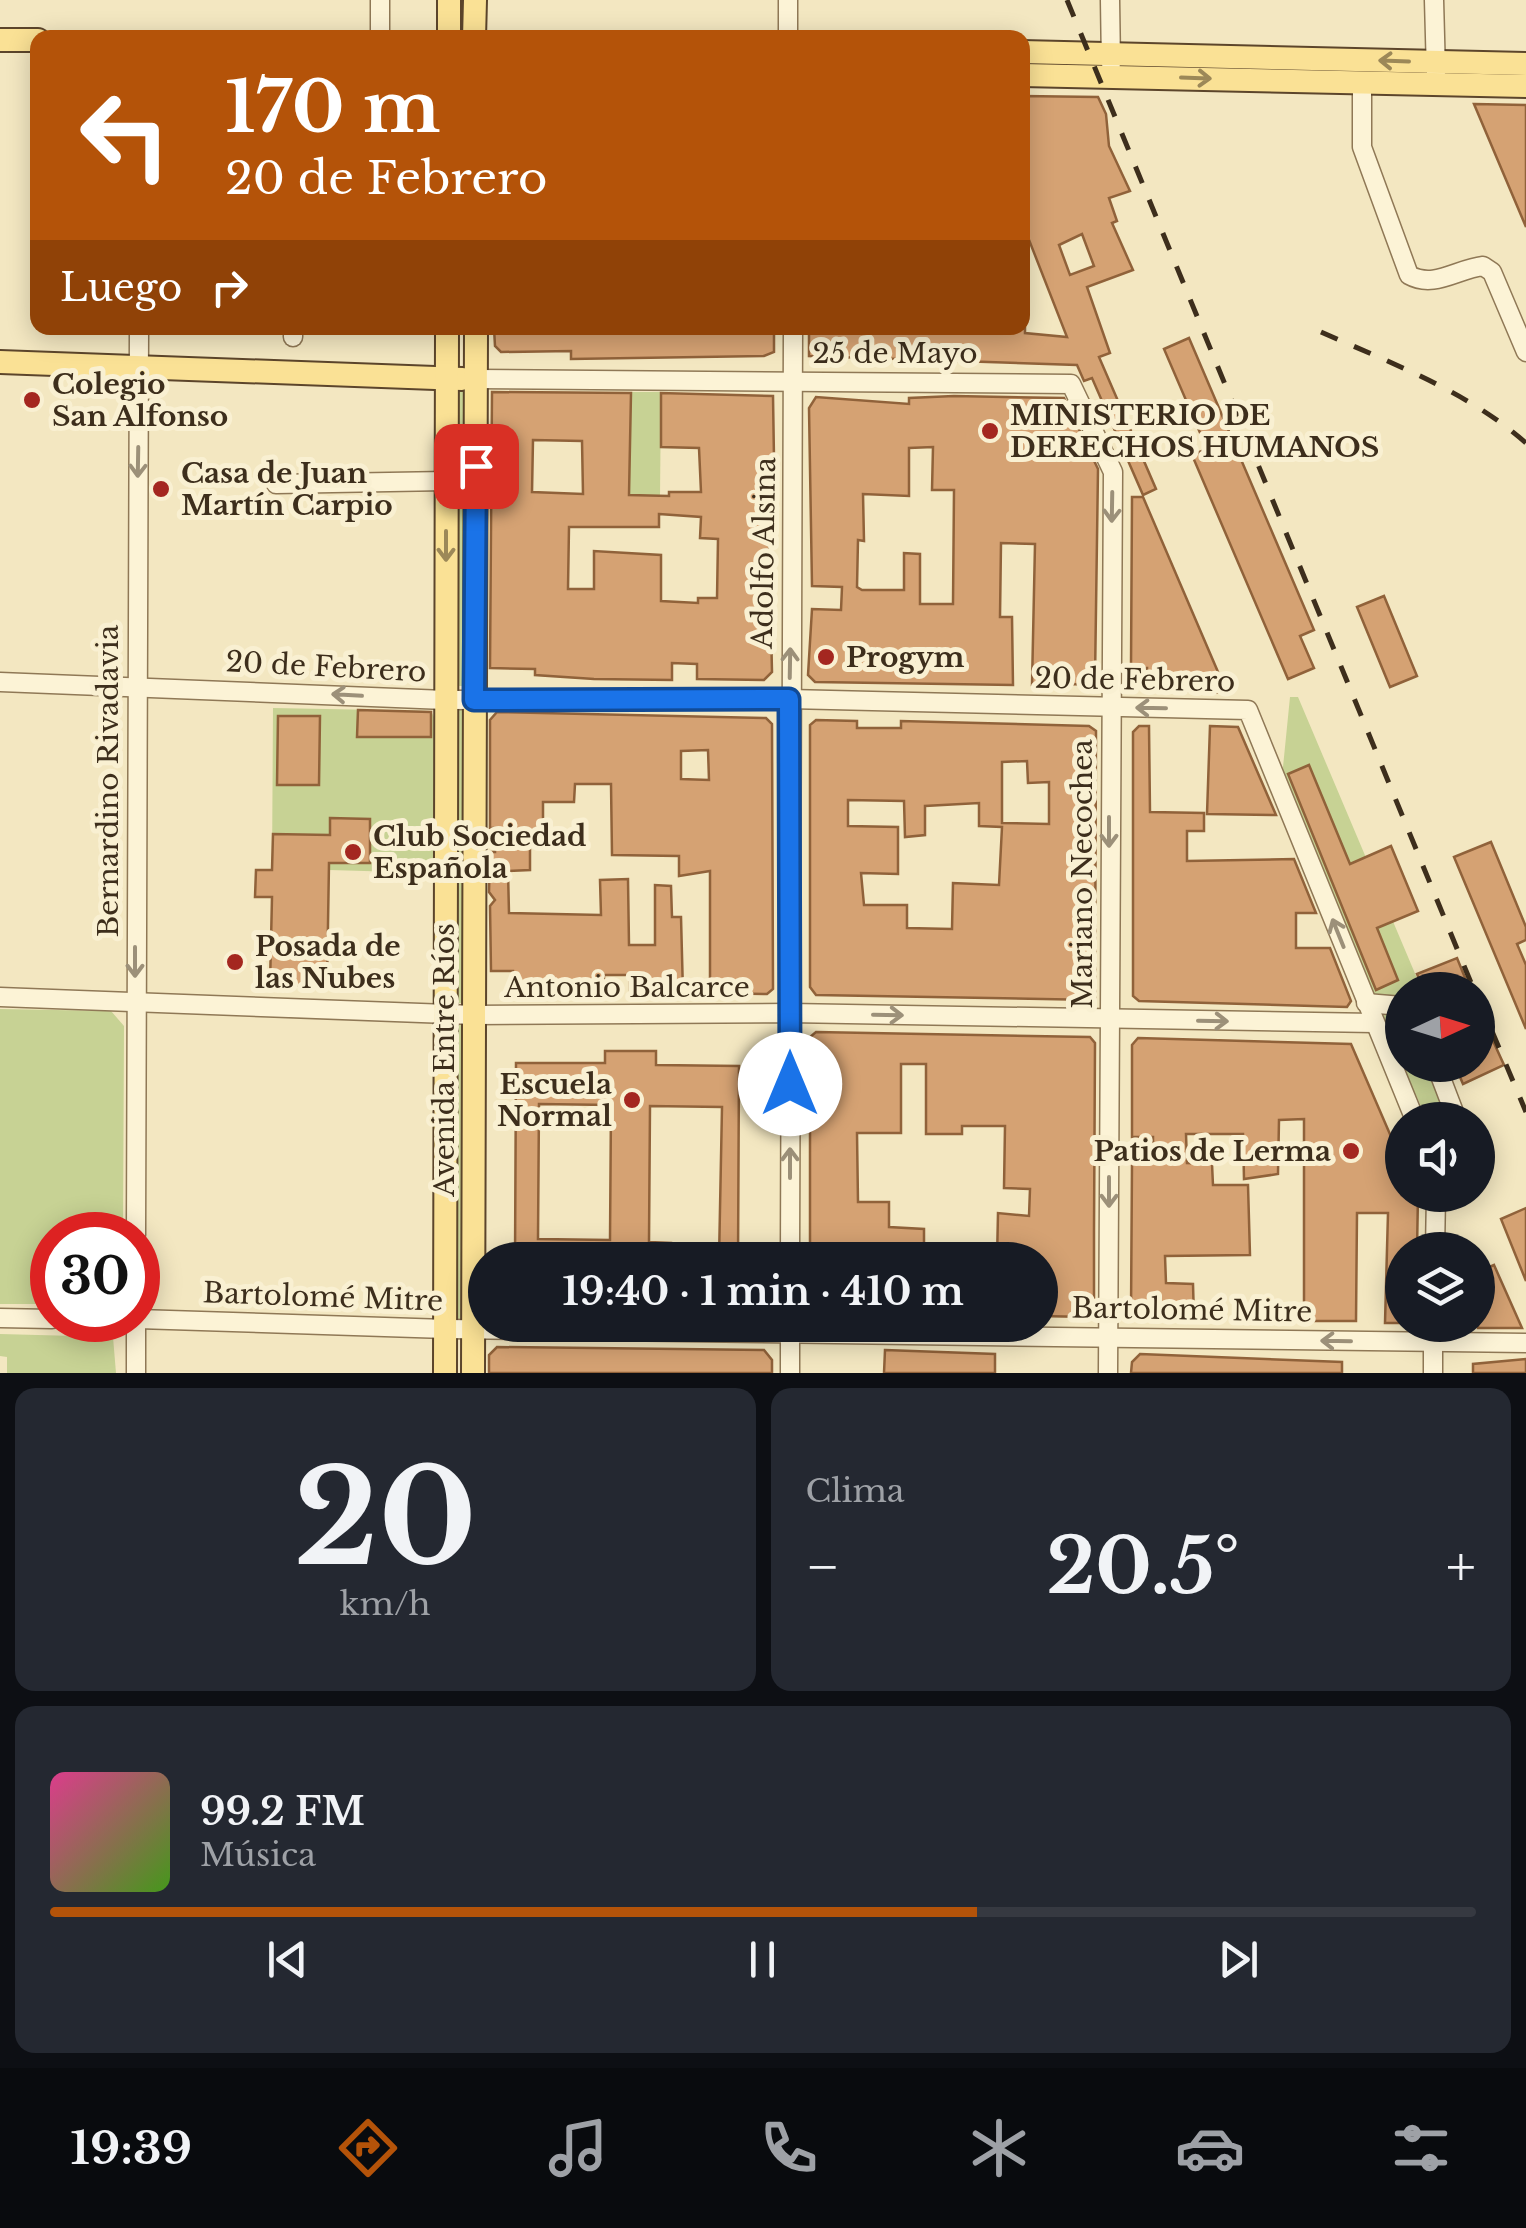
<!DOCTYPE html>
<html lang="es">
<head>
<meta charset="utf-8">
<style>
  body { margin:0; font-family:"Libre Baskerville",serif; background:#242831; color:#f1f3f6; height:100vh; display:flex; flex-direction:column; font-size:38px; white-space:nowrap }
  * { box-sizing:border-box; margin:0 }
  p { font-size:32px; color:#9ea1a6 }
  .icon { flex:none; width:55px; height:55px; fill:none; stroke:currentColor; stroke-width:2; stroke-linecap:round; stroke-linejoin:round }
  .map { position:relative; height:1373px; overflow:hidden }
  .drawer { display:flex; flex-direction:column; gap:15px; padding:15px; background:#0d0f14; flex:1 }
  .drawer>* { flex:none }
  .hud { position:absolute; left:30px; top:30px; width:1000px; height:305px; border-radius:20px; box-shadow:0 5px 25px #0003; background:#b45309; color:#fff; overflow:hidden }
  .needle { width:65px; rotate:86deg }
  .tools { position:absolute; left:1385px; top:972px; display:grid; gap:20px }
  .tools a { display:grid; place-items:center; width:110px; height:110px; border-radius:50%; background:#171b24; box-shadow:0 5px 25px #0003; font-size:50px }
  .speed { position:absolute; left:30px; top:1212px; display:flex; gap:20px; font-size:50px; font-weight:700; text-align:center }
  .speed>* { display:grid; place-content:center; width:130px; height:130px; border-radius:50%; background:#171b24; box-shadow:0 5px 25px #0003; line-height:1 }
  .speed .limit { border:15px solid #d22; background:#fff; color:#111 }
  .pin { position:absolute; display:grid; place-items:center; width:85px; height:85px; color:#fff; margin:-42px; border-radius:20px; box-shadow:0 5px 15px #0006 }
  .me { position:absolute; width:110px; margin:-55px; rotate:0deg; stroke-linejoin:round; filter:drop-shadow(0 0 8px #0008) }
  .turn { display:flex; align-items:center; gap:35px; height:210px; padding:0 30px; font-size:45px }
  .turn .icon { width:130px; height:130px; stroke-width:2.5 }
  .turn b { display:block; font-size:70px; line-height:85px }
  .then { display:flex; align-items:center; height:95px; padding:0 30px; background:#0003; gap:20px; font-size:38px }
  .big { font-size:75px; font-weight:700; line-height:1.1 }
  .drawer .tile { flex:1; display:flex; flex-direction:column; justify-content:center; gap:15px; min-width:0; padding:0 35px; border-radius:20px; background:#242831 }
  .drawer .dial { align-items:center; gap:0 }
  .dial b { font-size:130px; line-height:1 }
  .song { display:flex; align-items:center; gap:30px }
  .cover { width:120px; height:120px; border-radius:15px; background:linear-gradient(135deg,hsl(330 70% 55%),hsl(100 70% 35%)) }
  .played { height:10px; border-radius:5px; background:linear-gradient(90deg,#b45309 65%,#363941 65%) }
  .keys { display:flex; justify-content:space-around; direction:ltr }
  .heat { display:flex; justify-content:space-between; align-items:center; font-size:55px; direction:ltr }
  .drawer .tiles { flex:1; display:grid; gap:15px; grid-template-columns:1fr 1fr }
  .tile:last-child { grid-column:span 2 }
  .trip { position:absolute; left:468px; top:1242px; width:590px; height:100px; border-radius:50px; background:#171b24; box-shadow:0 5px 25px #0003; font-weight:700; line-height:100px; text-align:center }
  .tabs { display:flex; height:160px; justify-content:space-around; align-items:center; background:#090b0e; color:#9ea1a6 }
  .tabs .icon { width:70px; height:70px }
  .tabs .active { color:#b45309 }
  .tabs b { font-size:45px; color:#f1f3f6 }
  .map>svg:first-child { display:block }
  .green { fill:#c7d294 }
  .building { fill:#d5a273; stroke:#90623a; stroke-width:2.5; fill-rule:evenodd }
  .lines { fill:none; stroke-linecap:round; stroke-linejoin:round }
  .minor-casing { stroke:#8f7856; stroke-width:21 }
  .major-casing { stroke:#5c452b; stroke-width:26 }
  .minor { stroke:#fcf3d6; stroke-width:18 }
  .major { stroke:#fae195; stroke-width:22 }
  .rail { stroke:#3d2e1c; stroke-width:5; stroke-dasharray:18 18; stroke-linecap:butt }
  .oneway { stroke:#9c8858 }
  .oneway2 { stroke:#9c9079 }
  .route-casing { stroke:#114b97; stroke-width:25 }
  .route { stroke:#1a73e8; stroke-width:18 }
  .poi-dot { fill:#a42720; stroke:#f9f0d2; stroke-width:4 }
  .labels { text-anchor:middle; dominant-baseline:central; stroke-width:10; stroke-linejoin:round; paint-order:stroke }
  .street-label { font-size:28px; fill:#3d2e1c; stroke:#f9f0d2 }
  .poi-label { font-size:28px; font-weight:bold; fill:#3d2e1c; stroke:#f9f0d2; text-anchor:start }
</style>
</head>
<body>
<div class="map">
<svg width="1526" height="1373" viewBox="0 0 1526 1373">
  <rect width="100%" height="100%" fill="#f3e7c1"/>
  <g class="green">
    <polygon points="454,391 466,392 466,686 454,686"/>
    <polygon points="631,392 661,392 660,496 629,495"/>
    <polygon points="1290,697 1298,697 1422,990 1402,990 1402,999 1379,997 1368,990 1282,777"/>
    <polygon points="273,708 431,711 437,723 434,873 329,870 327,986 270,985 272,898 255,897 256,870 272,869"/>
    <polygon points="465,708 465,1003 453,1003 453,709"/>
    <polygon points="0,1009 111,1011 124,1026 123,1235 52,1235 52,1304 0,1304"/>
    <polygon points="1388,1013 1402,1014 1402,1065 1426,1065 1449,1120 1427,1120 1416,1095 1408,1091 1381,1017"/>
    <rect x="454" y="1025" width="12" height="294"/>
    <polygon points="0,1334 113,1337 116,1373 7,1373 7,1357 0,1356"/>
  </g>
  <g class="building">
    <path d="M1022 96 1098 97 1106 114 1109 146 1130 191 1109 198 1117 221 1112 223 1133 270 1087 287 1110 353 1099 357 1156 489 1143 495 1092 378 1084 381 1077 365 809 356V328H1025V333L1067 337 1022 222ZM1082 234 1094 266 1070 275 1059 245Z"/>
    <polygon points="1474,104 1526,105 1526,227"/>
    <polygon points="494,328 774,328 774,352 764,356 571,359 571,351 501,352 495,346"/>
    <polygon points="1189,338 1314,630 1300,636 1314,668 1288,679 1192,455 1207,449 1164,349"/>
    <path d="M492 392 631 393 629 495 669 496V492H701L699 448 661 447V393L773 396 775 521 770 520 769 541 772 672 764 680 697 679V664L672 663V680L594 679 535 675V669L490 668ZM533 440 582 441 583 494 532 492ZM659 514 701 517 700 538 718 539 717 598H698V603L661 601V555L594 551V589H568L569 527H659Z"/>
    <path d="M954 396 1064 398 1098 469 1095 679 1091 684 1032 685 1035 544 1001 543 1000 617H1012L1013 685 815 682 808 675 812 609 841 610 842 587 812 586 809 408 816 397 909 404V398ZM933 447 932 490H954L953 604H920V554L904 553V590H862L857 587 858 540 864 541 863 494 909 496V448Z"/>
    <polygon points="1132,497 1143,497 1227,693 1146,689 1147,668 1131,668"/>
    <polygon points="1384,596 1417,676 1390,687 1357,607"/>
    <polygon points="358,710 431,712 431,737 357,737"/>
    <path d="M497 712 766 718 772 724 773 989 767 994 710 993V871L679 876V856L612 855 611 784H575L574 802H543V827H538V839H530V870L508 871 509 913 601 915 600 880 628 879 629 945H655V885L671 886 672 917H681L683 993 630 992V975H604V991L514 990 513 971H491L490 906 495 900 489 892 490 852H495V828H490V720ZM708 750 709 780 681 779V751Z"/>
    <polygon points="278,716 320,716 319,785 277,785"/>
    <path d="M816 720 857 721V728H901V721L1089 726 1096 731 1095 1000 816 995 810 987V725ZM1027 761 1028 783 1049 782V824L1002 823V762ZM848 800 904 801 905 837 925 835V806L979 803V826L1002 827 999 885 953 883 952 929 907 928V905H864L861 873 898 874V827L848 826Z"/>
    <polygon points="1139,726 1149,726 1150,812 1204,813 1204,831 1187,831 1187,861 1294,859 1316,913 1296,913 1296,948 1330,948 1351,1001 1347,1007 1139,1001 1133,996 1133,732"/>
    <polygon points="1210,726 1238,727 1276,815 1207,814"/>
    <polygon points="1309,765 1350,864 1391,846 1418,911 1377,928 1398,980 1376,990 1288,774"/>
    <polygon points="330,818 370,819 370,863 329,863 327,986 270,985 272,897 255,897 256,870 272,870 273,834 330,835"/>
    <polygon points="1491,842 1526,927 1526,940 1517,944 1526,965 1526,1029 1454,857"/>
    <polygon points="1457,958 1470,990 1424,990 1417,974"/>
    <polygon points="1478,1008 1504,1065 1463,1084 1455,1065 1478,1065"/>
    <polygon points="816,1032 1090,1037 1095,1043 1094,1230 1094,1311 1088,1317 1040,1316 1040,1260 997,1260 998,1213 1029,1216 1030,1189 1004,1188 1005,1126 962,1126 962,1134 926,1134 926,1064 901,1064 901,1133 857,1133 858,1202 889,1202 889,1227 924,1229 924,1260 810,1260 810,1037"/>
    <polygon points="1138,1038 1351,1044 1402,1162 1402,1195 1418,1195 1417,1250 1402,1250 1402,1323 1385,1323 1388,1213 1357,1213 1356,1321 1304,1321 1304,1119 1279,1120 1278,1174 1244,1179 1243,1134 1186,1134 1187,1163 1212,1164 1213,1185 1248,1185 1250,1255 1165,1256 1166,1283 1193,1284 1194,1319 1136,1318 1131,1313 1132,1163 1153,1163 1153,1137 1132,1137 1132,1045"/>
    <path d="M605 1051H656V1065L739 1066 738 1260H719L722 1107 650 1106 649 1242 671 1243 670 1260H515L516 1063H605ZM539 1104 611 1105 610 1240 538 1239Z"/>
    <polygon points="1526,1208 1526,1281 1501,1219"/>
    <polygon points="1494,1265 1522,1328 1478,1328 1478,1272"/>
    <polygon points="497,1347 764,1350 772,1360 772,1373 489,1373 489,1355"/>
    <polygon points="885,1350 995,1354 995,1373 884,1373"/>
    <polygon points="1140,1354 1342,1362 1342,1373 1131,1373 1132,1362"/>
    <polygon points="1526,1359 1526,1373 1473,1373 1473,1364"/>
  </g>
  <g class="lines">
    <defs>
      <g id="minor">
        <polyline points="788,0 788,38"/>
        <polyline points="1110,0 1111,64"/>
        <polyline points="1434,0 1436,73"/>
        <polyline points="380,38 380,0"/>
        <path d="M1362 83V147L1409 275C1434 289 1457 269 1483 266L1492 272 1526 352"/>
        <polyline points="293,328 293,337"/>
        <polyline points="476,379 1071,384 1113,472 1108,1373"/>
        <polyline points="276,484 446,481"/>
        <polyline points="0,682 445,700 789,699 1248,710 1415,1120"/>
        <polyline points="0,997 474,1015 790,1013 1374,1023"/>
        <polyline points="1366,1003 1402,1006"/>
        <polyline points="1436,1065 1457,1120"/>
        <polyline points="136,1235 139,328"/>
        <polyline points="1435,1250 1436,1195"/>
        <polyline points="790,1260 793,328"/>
        <polyline points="0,1318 52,1319"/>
        <polyline points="138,1319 446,1329 1526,1343"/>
        <polyline points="790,1325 790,1373"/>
        <polyline points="136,1373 136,1320"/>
        <polyline points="1433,1373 1433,1325"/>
      </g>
      <g id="major">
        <polyline points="449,38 449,0"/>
        <polyline points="474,38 475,0"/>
        <polyline points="0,40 38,40"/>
        <polyline points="1022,52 1526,64"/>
        <polyline points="1022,75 1526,86"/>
        <polyline points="0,362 462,379"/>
        <polyline points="445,1373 447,328"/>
        <polyline points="473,1373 476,328"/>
      </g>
    </defs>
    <use href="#minor" class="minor-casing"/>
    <use href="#major" class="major-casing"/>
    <use href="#minor" class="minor"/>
    <use href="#major" class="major"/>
    <g class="rail">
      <polyline points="1067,0 1474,990"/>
      <path d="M1321 332C1393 364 1467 391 1526 443"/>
      <polyline points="1478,998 1526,1112"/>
    </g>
  </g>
  <defs><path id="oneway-shaft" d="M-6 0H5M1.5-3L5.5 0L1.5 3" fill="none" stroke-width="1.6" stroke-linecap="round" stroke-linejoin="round" transform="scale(2.5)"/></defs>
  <g class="oneway">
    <use href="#oneway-shaft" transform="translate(1394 61) rotate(-178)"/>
    <use href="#oneway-shaft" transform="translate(1196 78) rotate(2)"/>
    <use href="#oneway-shaft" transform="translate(446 546) rotate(90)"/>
  </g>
  <g class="oneway2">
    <use href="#oneway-shaft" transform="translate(138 462) rotate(91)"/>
    <use href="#oneway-shaft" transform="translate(1112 507) rotate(91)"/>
    <use href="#oneway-shaft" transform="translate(790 663) rotate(-89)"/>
    <use href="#oneway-shaft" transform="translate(347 695) rotate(-177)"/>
    <use href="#oneway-shaft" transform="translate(1151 708) rotate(-179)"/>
    <use href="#oneway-shaft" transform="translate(1109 832) rotate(90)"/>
    <use href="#oneway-shaft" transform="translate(1338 933) rotate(-112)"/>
    <use href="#oneway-shaft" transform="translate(135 962) rotate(90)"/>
    <use href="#oneway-shaft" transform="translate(888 1015) rotate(1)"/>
    <use href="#oneway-shaft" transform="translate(1213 1021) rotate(1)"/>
    <use href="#oneway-shaft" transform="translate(790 1163) rotate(-90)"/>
    <use href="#oneway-shaft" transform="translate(1109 1192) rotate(90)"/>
    <use href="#oneway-shaft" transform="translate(1336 1341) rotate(-179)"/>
  </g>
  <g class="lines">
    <defs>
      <polyline id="route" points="476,466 474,700 789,699 790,1084"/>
    </defs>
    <use href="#route" class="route-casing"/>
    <use href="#route" class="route"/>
  </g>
  <g class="poi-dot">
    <circle cx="32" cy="400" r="10"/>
    <circle cx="990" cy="431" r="10"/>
    <circle cx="161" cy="489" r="10"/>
    <circle cx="826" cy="657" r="10"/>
    <circle cx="353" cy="852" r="10"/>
    <circle cx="235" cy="962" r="10"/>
    <circle cx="632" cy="1100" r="10"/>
    <circle cx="1351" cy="1151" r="10"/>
  </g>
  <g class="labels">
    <g class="street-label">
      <text x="895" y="353">25 de Mayo</text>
      <text transform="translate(764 553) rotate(-89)">Adolfo Alsina</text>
      <text transform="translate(326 667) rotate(3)">20 de Febrero</text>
      <text transform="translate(1135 680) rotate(1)">20 de Febrero</text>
      <text transform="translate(108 781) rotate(-90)">Bernardino Rivadavia</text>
      <text transform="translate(1082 874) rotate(-90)">Mariano Necochea</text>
      <text x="627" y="987">Antonio Balcarce</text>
      <text transform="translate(444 1060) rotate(-90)">Avenida Entre Ríos</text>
      <text transform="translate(323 1297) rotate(2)">Bartolomé Mitre</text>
      <text transform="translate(1192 1310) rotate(1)">Bartolomé Mitre</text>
    </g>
    <g class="poi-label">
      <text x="52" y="384">Colegio<tspan x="52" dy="32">San Alfonso</tspan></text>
      <text x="1010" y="415">MINISTERIO DE<tspan x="1010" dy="32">DERECHOS HUMANOS</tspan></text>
      <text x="181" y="473">Casa de Juan<tspan x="181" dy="32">Martín Carpio</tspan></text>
      <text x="846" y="657">Progym</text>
      <text x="373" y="836">Club Sociedad<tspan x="373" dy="32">Española</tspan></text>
      <text x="255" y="946">Posada de<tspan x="255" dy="32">las Nubes</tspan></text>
      <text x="612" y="1084" text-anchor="end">Escuela<tspan x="612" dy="32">Normal</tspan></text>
      <text x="1331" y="1151" text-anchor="end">Patios de Lerma</text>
    </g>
  </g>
</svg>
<div class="tools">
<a><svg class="needle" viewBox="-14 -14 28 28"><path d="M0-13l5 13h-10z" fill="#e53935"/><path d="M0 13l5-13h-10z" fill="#9ea1a6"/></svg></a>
<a><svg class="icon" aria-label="sound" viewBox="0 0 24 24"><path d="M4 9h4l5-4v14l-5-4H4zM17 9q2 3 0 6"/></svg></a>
<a><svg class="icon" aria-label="layers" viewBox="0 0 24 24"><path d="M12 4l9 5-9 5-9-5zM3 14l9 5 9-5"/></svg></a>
</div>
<div class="speed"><div class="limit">30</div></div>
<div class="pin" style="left:476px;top:466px;background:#d93025"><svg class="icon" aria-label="arrive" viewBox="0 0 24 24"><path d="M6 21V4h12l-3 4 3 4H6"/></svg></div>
<svg class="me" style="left:790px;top:1084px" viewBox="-20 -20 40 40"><circle r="19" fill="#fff"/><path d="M0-13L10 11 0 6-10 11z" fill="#1a73e8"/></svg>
<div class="trip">19:40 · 1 min · 410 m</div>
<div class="hud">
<div class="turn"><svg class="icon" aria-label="left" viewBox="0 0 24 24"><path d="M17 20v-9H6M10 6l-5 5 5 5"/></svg><div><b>170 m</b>20 de Febrero</div></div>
<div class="then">Luego<svg class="icon" aria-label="right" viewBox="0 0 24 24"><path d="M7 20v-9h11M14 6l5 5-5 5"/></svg></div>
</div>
</div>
<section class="drawer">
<div class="tiles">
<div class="tile dial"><b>20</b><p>km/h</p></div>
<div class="tile"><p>Clima</p>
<div class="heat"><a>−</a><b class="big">20.5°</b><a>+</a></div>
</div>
<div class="tile">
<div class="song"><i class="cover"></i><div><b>99.2 FM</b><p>Música</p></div></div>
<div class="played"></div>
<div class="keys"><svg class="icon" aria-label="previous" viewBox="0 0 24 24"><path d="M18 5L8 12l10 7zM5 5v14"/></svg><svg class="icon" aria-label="pause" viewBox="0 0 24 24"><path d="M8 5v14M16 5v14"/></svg><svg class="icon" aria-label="next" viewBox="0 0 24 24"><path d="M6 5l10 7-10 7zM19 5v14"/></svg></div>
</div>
</div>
</section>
<nav class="tabs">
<b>19:39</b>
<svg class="icon active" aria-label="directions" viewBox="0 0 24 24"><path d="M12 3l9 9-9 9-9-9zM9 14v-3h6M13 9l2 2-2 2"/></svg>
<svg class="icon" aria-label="music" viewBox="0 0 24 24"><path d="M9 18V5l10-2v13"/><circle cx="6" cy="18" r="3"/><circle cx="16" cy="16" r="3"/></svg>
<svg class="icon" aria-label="phone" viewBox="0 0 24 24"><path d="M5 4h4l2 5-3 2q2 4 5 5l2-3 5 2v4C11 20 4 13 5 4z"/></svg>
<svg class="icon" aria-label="climate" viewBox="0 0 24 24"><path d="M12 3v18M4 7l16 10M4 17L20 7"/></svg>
<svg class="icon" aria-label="car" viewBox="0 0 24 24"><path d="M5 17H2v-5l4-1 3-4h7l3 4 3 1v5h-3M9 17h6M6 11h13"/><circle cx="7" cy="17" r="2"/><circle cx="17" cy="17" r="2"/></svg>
<svg class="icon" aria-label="filters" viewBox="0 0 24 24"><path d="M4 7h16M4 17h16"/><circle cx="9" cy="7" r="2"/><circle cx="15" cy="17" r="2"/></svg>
</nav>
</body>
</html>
